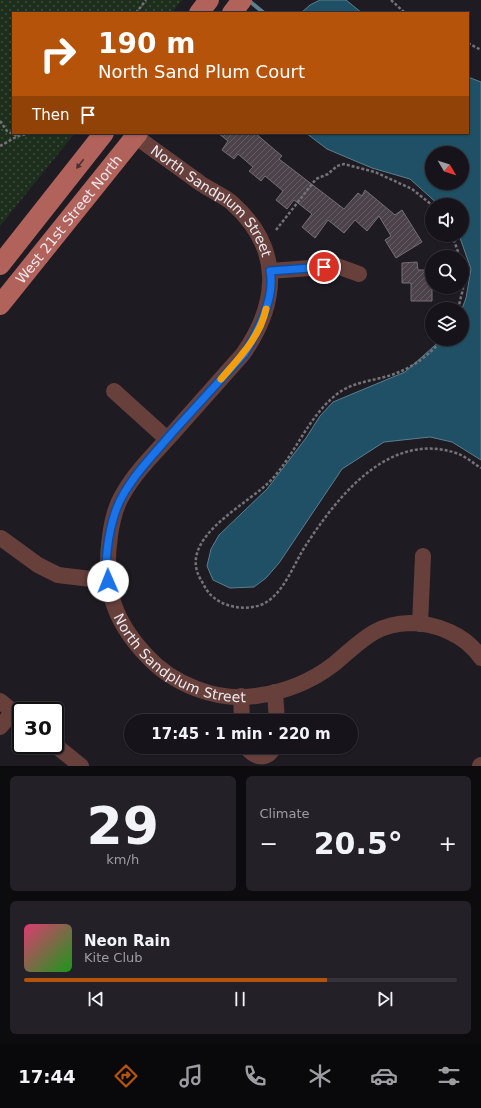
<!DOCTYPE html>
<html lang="en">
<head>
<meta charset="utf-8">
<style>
  body { margin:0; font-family:"DejaVu Sans",sans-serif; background:#232127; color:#f1f3f6; height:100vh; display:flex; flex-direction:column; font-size:15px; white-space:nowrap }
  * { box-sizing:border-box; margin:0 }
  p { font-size:13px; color:#9e9ea2 }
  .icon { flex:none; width:22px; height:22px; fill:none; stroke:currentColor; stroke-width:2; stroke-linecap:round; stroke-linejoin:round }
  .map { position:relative; height:766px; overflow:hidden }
  .side { display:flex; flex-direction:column; gap:10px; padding:10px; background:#0c0b0e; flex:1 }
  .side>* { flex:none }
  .hud { position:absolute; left:12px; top:12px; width:457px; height:122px; border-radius:0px; box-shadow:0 1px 3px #0004,0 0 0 1px #353339; background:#b45309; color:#fff; overflow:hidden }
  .needle { width:26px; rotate:129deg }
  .controls { position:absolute; left:425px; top:146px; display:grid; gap:8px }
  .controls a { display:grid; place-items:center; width:44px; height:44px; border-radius:50%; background:#16141a; box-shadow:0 1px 3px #0004,0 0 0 1px #353339; font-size:20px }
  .speed { position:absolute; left:12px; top:702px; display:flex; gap:8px; font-size:20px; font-weight:700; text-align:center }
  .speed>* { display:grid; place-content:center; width:52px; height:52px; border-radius:50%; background:#16141a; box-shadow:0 1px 3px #0004,0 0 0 1px #353339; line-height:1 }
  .speed .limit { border:2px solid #111; border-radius:6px; background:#fff; color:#111 }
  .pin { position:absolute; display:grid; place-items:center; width:34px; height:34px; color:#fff; margin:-17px; border:2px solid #fff; border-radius:50%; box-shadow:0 1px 4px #0007 }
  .me { position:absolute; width:44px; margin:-22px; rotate:359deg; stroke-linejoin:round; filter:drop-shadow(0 0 3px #0008) }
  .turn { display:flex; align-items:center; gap:14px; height:84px; padding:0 20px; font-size:18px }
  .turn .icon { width:52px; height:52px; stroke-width:2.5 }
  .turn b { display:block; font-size:28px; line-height:34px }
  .then { display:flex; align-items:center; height:38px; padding:0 20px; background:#0003; gap:8px; font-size:15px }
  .big { font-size:30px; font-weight:600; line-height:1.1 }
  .side .card { flex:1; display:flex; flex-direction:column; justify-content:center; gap:6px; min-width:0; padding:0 14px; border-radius:6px; background:#232127 }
  .side .dial { align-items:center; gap:0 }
  .dial b { font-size:52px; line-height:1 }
  .song { display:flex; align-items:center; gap:12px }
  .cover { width:48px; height:48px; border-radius:6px; background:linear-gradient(135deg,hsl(340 70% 55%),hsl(120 70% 35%)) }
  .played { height:4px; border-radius:2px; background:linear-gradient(90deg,#b45309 70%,#353339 70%) }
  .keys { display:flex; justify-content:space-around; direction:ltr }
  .heat { display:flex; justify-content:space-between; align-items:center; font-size:22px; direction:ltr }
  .side .tiles { flex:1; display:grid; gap:10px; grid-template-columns:1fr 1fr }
  .card:last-child { grid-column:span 2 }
  .trip { position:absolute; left:124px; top:714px; width:234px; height:40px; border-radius:20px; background:#16141a; box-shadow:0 1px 3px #0004,0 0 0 1px #353339; font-weight:600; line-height:40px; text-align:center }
  .tabs { display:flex; height:64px; justify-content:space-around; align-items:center; background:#09080a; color:#9e9ea2 }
  .tabs .icon { width:28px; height:28px }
  .tabs .current { color:#b45309 }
  .tabs b { font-size:18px; color:#f1f3f6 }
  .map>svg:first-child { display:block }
  .park { fill:url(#park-dots) }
  .water { fill:#1f5065; stroke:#5c7e8e; fill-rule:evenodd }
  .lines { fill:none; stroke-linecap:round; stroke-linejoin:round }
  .stream { stroke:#5c7e8e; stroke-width:4 }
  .building { fill:url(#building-hatch); stroke:#776e75 }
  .path { stroke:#757278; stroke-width:2.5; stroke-dasharray:3 2; stroke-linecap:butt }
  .minor { stroke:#67403c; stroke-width:16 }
  .major { stroke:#b1625b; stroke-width:20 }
  .oneway { fill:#4a3033 }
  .route-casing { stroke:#114b97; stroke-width:10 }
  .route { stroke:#1a73e8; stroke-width:7 }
  .slow { stroke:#f59e0b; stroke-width:7 }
  .labels { text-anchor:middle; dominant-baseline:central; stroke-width:4; stroke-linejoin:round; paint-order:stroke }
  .street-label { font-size:14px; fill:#eceaef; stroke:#1e1b22 }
</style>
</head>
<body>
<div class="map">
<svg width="481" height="766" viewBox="0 0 481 766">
  <defs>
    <pattern id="park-dots" width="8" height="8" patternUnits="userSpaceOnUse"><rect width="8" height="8" fill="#1d2f1c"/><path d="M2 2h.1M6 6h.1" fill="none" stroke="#3e4d3d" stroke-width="1.8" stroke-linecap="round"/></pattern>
    <pattern id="building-hatch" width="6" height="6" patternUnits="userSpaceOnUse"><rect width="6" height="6" fill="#4b4349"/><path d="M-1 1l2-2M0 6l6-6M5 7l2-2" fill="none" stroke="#655e64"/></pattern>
  </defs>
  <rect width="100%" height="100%" fill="#1e1b22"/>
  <polygon class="park" points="0,0 182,0 172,13 13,13 13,133 75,133 0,226"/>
  <g class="water">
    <polygon points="320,0 346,0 362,13 301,13 310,5"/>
    <path d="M468 77 481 82V460L452 442 430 437 384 442 342 469 279 563 266 578 254 587 230 588 213 580 207 566 211 549 219 535 267 489 306 438 320 416 333 402 405 372 442 339H462V309L466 298 471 269 459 235H462V205H439L410 179 372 168 327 149 306 133H468ZM432 153H462V183H432Z"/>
  </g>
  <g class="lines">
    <polyline class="stream" points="248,0 264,13"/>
  </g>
  <g class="building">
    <polygon points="218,133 255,133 282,156 279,159 344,209 358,193 362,196 365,190 395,215 402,210 422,242 396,258 385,240 391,236 379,216 367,231 355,220 344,233 328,220 315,238 302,227 312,214 294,200 287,209 276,200 283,191 265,176 261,181 249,171 253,167 238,154 234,159 222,150 228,141"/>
    <polygon points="417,262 418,270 432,270 432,301 411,301 411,283 402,283 402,263"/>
  </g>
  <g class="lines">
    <g class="path">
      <polyline points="391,0 405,13"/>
      <polyline points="136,13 146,0"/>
      <polyline points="468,43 481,50"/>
      <polyline points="0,121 7,131 17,136"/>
      <polyline points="0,146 18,136 30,133"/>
      <polyline points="276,230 316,179 328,174 337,166 344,164 375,172 412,189 432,205"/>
      <polyline points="452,235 460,257"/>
      <polyline points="458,309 463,289 462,262"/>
      <path d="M443 339C432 352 415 366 399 372 379 381 355 380 337 394 308 417 297 451 273 478 252 503 175 537 201 580 204 585 207 592 212 596 225 608 247 611 263 604 284 594 294 563 306 545 338 496 389 431 456 453 465 456 473 463 481 468"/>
    </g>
    <g class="minor">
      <path id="s1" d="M131 133C154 150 177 166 200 183 210 190 222 195 231 202 282 247 280 301 243 354 220 380 196 407 172 434 155 453 136 471 123 494 115 507 112 521 110 536 103 585 112 619 146 655 172 684 217 702 256 696 285 692 312 681 334 664 360 643 373 624 410 623 436 623 466 635 481 658"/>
      <polyline points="270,271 337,266 359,274"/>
      <polyline points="114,391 167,439"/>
      <polyline points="1,538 38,565 58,575 108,581"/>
      <polyline points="420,624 423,556"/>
      <polyline points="275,692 277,721"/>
      <polyline points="241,696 242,721"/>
      <polyline points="0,701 21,718"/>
      <polyline points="0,727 13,712"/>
      <polyline points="55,745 81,766"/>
      <path d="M246 747C255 758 267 761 274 747"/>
      <polyline points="480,766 481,765"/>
    </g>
    <g class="major">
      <polyline points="199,13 209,0"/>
      <polyline points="232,13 242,0"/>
      <polyline points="0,265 104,133"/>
      <path id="s2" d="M0 305 138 133"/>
    </g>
  </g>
  <defs><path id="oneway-solid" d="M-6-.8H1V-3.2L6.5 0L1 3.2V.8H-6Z"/></defs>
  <use class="oneway" href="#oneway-solid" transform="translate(80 164) rotate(128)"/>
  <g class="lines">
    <defs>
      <path id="route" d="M108 581C103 557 111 515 123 495 136 472 155 453 172 433 196 407 220 380 244 354 257 334 276 296 270 271L324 267"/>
    </defs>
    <use href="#route" class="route-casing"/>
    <use href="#route" class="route"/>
    <path class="slow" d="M221 379C239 358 260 337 266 309"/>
  </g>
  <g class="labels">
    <g class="street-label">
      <text stroke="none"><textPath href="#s1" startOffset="107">North Sandplum Street</textPath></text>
      <text stroke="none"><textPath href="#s2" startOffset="110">West 21st Street North</textPath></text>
      <text stroke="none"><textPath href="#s1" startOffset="681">North Sandplum Street</textPath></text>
    </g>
  </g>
</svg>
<div class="controls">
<a><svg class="needle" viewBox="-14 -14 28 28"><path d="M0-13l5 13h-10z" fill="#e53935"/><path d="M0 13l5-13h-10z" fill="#9e9ea2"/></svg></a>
<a><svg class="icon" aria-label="sound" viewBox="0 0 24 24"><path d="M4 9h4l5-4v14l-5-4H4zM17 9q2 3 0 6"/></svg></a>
<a><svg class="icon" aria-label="search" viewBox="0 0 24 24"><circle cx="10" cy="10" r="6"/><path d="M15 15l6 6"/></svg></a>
<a><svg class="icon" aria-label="layers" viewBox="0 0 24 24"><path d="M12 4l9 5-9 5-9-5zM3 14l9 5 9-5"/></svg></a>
</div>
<div class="speed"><div class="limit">30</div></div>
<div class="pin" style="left:324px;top:267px;background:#d93025"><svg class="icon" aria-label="arrive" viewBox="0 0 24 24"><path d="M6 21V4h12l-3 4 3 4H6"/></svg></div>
<svg class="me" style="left:108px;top:581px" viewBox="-20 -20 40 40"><circle r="19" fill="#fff"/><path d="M0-13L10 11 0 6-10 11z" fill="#1a73e8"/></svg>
<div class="trip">17:45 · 1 min · 220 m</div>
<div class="hud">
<div class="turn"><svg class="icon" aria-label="right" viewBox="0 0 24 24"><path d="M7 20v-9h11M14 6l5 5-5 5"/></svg><div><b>190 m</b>North Sand Plum Court</div></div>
<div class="then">Then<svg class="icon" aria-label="arrive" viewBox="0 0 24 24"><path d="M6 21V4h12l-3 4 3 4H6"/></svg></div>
</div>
</div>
<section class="side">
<div class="tiles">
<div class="card dial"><b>29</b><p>km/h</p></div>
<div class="card"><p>Climate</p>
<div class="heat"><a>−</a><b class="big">20.5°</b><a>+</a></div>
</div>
<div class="card">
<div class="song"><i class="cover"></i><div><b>Neon Rain</b><p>Kite Club</p></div></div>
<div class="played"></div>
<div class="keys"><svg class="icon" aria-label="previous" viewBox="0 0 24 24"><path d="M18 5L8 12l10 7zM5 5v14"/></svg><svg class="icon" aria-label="pause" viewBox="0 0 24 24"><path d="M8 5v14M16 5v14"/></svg><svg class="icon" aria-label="next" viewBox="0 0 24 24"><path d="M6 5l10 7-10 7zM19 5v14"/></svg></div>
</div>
</div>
</section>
<nav class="tabs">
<b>17:44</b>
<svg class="icon current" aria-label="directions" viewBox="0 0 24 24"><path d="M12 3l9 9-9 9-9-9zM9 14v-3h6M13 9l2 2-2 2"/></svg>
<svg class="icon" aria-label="music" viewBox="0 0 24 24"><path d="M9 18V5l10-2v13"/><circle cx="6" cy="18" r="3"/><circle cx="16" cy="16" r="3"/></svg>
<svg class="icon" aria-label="phone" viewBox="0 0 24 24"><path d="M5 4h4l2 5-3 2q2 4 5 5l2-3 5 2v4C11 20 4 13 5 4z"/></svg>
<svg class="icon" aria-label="climate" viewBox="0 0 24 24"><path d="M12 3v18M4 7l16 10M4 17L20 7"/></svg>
<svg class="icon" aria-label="car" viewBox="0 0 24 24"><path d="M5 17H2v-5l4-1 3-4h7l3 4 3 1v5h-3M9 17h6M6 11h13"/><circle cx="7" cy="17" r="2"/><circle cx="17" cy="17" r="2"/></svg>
<svg class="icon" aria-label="filters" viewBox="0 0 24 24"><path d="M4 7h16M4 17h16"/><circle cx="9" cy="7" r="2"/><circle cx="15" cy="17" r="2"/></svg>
</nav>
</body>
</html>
